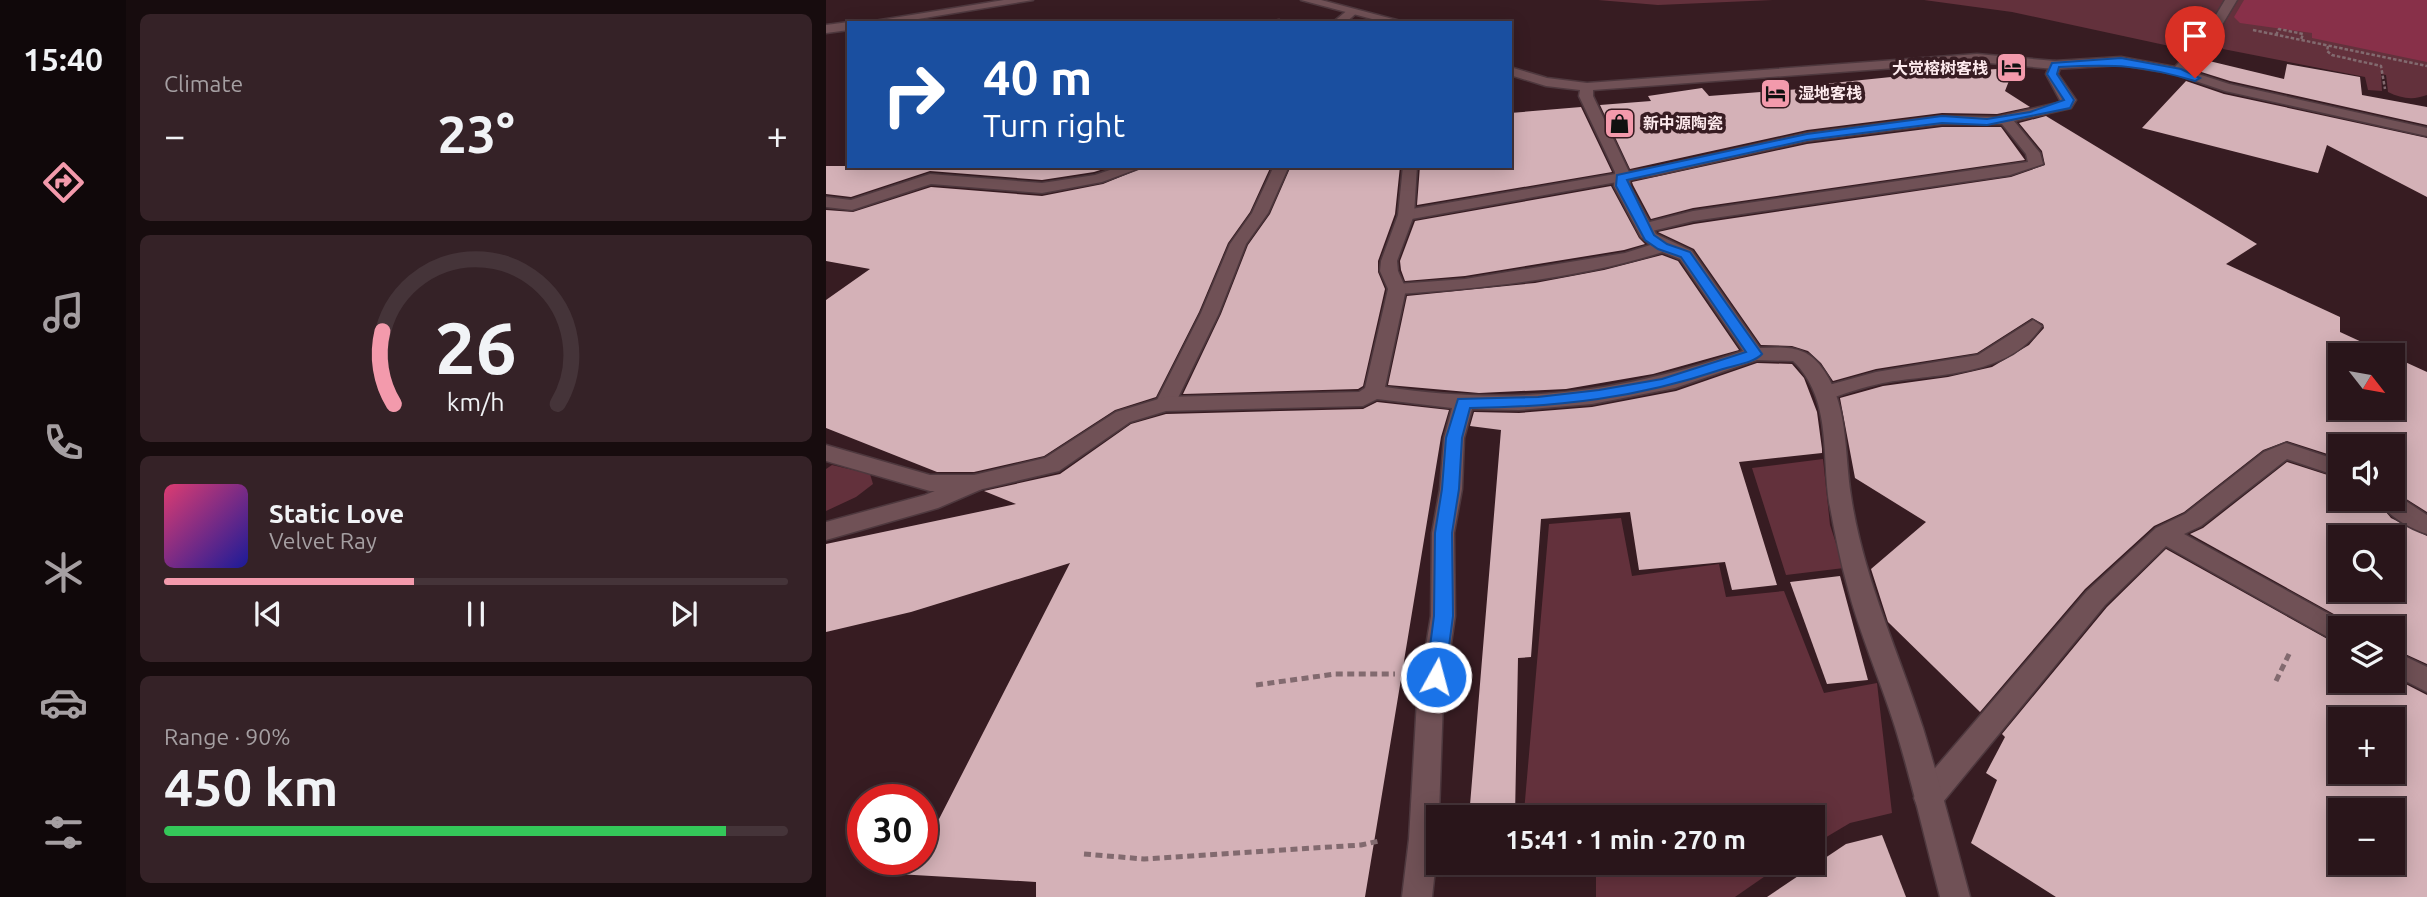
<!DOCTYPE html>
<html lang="en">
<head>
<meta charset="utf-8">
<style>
  body { margin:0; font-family:Ubuntu,"Noto Sans SC",sans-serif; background:#352227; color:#f1f3f6; height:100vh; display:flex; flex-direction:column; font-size:26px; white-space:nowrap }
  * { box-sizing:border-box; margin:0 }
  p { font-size:23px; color:#a59fa2 }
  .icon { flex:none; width:38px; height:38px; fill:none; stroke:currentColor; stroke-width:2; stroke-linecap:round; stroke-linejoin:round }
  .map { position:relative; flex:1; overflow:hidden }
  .details { display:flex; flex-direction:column; gap:14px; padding:14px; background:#170c0e; width:700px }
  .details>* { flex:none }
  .guide { position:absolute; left:21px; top:21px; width:665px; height:147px; border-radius:0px; box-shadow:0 4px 18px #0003,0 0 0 2px #453439; background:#1a4fa0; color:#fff; overflow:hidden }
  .needle { width:46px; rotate:121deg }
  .fabs { position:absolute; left:1502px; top:343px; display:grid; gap:14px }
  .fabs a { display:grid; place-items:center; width:77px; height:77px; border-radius:0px; background:#29151a; box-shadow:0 4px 18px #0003,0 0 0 2px #453439; font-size:35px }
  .speed { position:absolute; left:21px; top:784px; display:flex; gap:14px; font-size:35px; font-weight:700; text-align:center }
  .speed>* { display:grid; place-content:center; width:91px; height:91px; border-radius:50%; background:#29151a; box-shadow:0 4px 18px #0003,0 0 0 2px #453439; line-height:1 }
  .speed .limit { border:10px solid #d22; background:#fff; color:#111 }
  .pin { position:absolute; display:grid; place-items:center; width:60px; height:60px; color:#fff; margin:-72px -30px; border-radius:50% 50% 50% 0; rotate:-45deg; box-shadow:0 0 7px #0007 }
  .pin .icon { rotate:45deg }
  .me { position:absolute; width:77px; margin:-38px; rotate:7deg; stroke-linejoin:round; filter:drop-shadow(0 0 5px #0008) }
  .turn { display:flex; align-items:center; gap:24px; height:147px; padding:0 21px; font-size:32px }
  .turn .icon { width:91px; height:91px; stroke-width:2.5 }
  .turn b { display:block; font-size:49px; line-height:60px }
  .big { font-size:52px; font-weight:700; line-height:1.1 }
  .details .tile { flex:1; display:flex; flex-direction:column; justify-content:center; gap:10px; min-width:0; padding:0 24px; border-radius:10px; background:#352227 }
  .details .dial { align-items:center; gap:0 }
  .dial svg { height:182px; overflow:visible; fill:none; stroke:#453439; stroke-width:7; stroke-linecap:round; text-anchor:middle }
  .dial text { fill:#f1f3f6; stroke:none }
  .song { display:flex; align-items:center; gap:21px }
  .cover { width:84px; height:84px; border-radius:10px; background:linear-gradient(135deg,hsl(340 70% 55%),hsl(240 70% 35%)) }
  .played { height:7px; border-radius:4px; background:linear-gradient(90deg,#f39aac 40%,#453439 40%) }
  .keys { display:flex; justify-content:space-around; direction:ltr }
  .heat { display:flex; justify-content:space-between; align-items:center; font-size:38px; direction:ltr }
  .charge { height:10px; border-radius:5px; background:linear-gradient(90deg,#34c759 90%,#453439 0) }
  .trip { position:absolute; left:600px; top:805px; width:399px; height:70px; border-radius:0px; background:#29151a; box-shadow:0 4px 18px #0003,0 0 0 2px #453439; font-weight:700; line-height:70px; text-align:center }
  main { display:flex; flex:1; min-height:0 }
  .dock { display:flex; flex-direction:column; width:126px; justify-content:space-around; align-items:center; background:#10080a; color:#a59fa2 }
  .dock .icon { width:49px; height:49px }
  .dock .selected { color:#f39aac }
  .dock b { font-size:32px; color:#f1f3f6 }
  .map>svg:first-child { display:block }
  .green { fill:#63313c }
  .water { fill:#883049 }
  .building { fill:#d4b1b7; fill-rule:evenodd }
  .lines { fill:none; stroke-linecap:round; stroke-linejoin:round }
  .service-casing { stroke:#4e383e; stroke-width:3 }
  .minor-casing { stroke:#4e383e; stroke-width:3 }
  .path-far1 { stroke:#826a6f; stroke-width:2.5; stroke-dasharray:3.5 2; stroke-linecap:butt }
  .path { stroke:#826a6f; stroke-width:5; stroke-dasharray:7 4.5; stroke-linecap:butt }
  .service { fill:#705156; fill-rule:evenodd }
  .minor { fill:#705156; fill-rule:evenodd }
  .route { fill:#1a73e8; stroke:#114b97; stroke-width:2 }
  .labels { text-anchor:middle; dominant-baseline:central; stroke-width:7; stroke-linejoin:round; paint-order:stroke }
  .far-poi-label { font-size:16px; font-weight:bold; fill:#fdeaed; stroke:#371c22; text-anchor:start }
</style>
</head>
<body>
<main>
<nav class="dock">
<b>15:40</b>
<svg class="icon selected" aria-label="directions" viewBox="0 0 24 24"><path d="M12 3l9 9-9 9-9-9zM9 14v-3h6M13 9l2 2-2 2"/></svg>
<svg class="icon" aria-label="music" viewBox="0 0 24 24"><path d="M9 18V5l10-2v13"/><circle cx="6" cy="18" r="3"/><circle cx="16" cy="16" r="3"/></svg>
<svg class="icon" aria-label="phone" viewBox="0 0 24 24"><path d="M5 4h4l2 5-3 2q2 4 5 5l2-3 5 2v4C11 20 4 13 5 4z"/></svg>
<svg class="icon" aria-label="climate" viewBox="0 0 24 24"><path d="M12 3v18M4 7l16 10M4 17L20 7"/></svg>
<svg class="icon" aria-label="car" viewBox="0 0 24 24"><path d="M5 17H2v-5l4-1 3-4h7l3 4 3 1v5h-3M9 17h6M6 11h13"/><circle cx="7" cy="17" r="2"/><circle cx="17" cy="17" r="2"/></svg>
<svg class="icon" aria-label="filters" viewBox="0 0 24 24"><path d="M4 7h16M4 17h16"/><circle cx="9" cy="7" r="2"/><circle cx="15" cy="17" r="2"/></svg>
</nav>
<section class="details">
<div class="tile"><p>Climate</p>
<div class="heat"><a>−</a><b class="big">23°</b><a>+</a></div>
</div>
<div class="tile dial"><svg viewBox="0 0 100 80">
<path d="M14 69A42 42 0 1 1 86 69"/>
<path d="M14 69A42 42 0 0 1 9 37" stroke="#f39aac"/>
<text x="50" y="56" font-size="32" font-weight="700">26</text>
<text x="50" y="72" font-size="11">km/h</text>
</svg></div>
<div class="tile">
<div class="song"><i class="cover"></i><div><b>Static Love</b><p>Velvet Ray</p></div></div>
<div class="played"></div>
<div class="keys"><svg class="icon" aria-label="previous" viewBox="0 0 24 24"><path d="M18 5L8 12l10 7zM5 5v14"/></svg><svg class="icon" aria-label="pause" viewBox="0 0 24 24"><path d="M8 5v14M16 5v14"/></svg><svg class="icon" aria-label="next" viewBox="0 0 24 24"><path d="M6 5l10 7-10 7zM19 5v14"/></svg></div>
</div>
<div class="tile"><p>Range · 90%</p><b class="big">450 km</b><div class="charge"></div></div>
</section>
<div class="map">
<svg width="1601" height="897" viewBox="0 0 1601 897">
  <rect width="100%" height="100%" fill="#371c22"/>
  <g class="green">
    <polygon points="772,0 947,0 832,5"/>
    <path d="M1098 0H1601V95C1588 100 1576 99 1562 92L1560 75 1555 74 1556 91 1542 90 1539 77 1397 49 1396 45 1384 42 1348 47 1186 12Z"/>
    <polygon points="997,459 1004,525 1018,568 960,575 926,468"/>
    <polygon points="6,465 44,474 47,484 30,497 0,511 0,469"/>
    <polygon points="795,518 806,576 893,564 900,597 958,591 998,693 1051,683 1066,813 1024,823 987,845 987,817 769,817 768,810 698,812 723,524"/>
    <polygon points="770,863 958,863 909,897 770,897"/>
  </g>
  <polygon class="water" points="1418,0 1601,0 1601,62 1486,38 1486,33 1414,23 1408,17"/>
  <g class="building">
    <polygon points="1379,60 1458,79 1461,64 1534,77 1536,95 1601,107 1601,125 1404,81 1369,70"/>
    <polygon points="1188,68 1179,91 1204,107 1171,114 1116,113 981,130 804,169 774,105 825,101 822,96 876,88 883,96 1000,87 997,84 1104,73"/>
    <polygon points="1360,81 1398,94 1601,138 1601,197 1501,145 1492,173 1316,128"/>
    <polygon points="755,107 786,172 591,205 594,166 684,166 684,113"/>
    <polygon points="1220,116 1431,244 1400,264 1514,317 1514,332 1564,355 1514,355 1514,408 1566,408 1566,356 1601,372 1601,512 1566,490 1566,446 1514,446 1514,458 1461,441 1437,450 1358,512 1328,526 1259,589 1154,712 1062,622 1045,569 1100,522 1029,478 1014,398 1057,386 1122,377 1166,367 1203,345 1218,328 1217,324 1206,318 1151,353 1050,369 1007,381 995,363 982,351 966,346 935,345 868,249 832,232 868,224 1185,177 1219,165 1216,151 1193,123"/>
    <polygon points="1116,127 1175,127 1199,160 867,208 825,219 807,185 806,182 981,144"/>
    <polygon points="0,166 287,166 268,172 216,180 104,171 25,197 0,194"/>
    <polygon points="321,166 445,166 424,212 402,243 373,312 330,397 289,410 218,456 148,472 111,472 0,428 0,300 44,269 0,261 0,210 27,212 105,187 216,196 277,184"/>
    <polygon points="465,166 574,166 569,214 552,261 552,272 559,289 537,386 532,389 357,394 395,314 422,245 444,214"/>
    <polygon points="785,186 813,238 819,244 798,250 639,276 579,281 575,270 574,261 589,221"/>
    <polygon points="836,255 852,261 913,350 827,374 740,389 653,393 562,385 581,296 709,283 778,270"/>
    <polygon points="931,363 966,364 978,378 991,412 996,449 996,453 913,462 951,585 906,590 899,562 813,570 804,512 715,519 705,657 692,658 689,817 643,817 675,430 644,426 648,412 693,413 766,407 850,391"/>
    <polygon points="551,402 623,410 615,437 539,897 210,897 210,882 71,874 80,859 96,859 96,831 103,818 113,819 244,563 85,612 0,632 0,544 190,504 158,491 234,474 305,424 340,414 537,409"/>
    <path d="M1461 462 1514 479V499H1549L1565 518 1601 536V664L1566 648V628H1526L1524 623 1364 534 1377 528ZM1514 537H1566V590H1514Z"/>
    <path d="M1340 549 1514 646V681H1566V677L1601 695V897H1230L1145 843 1171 780 1160 773 1179 737 1176 734 1281 607ZM1514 719H1566V772H1514ZM1514 810H1566V863H1514Z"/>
    <polygon points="1014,576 1042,680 1001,684 964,582"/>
    <polygon points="1056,835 1080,897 941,897 1020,844"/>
  </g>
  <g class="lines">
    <defs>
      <g id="service">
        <polygon points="523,9 533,11 519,23 506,23"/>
        <polygon points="1229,61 1235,65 1232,74 1250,100 1245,108 1188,121 1214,153 1217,164 1184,175 867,221 818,233 810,228 812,225 867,211 1202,162 1200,154 1176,124 1116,124 981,141 830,175 580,220 572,215 580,210 830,167 981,133 1116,116 1171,117 1235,102 1220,74 1225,62"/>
        <polygon points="296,166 319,166 276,182 216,193 105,184 26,210 0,207 0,197 25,200 104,174 216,183 269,175"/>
        <polygon points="448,166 463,166 442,213 420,244 393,313 349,404 346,409 332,409 329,404 375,313 404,244 426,213"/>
        <path d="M837 241 843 242V250C759 278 659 288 571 294L562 289 571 284 639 279 799 253Z"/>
        <path d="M1207 320 1216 326C1181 378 1111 373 1057 383 1037 387 1018 394 999 400L989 393 992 388 1050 372 1152 355Z"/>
        <polygon points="1460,443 1514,461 1514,477 1461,459 1375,526 1358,534 1523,625 1524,628 1514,628 1514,644 1340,546 1279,605 1112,808 1102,812 1092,808 1088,798 1092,788 1261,591 1330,528 1359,514 1438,452"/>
        <polygon points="148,475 156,477 159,483 156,489 112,508 0,540 0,522 99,495"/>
        <path d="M1566 492 1601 515V534C1583 528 1561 516 1552 499H1566Z"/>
        <polygon points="1566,650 1601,667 1601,692 1566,674"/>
      </g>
      <g id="minor">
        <polygon points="178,0 207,0 68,23 36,23"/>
        <polygon points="475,0 495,0 582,23 561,23"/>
        <path d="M1399 0H1411L1387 40 1360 70 1403 84 1601 128V136L1399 91 1349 74 1295 65 1229 69 1151 62 767 90V96L803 172 804 186 830 234 866 251 934 348C956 347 978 345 993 364 1023 400 1018 452 1025 496 1037 577 1072 650 1097 728 1114 784 1129 841 1144 897H1114C1099 840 1086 782 1069 727 1054 679 1033 633 1021 585 1014 560 1009 533 1004 507 995 458 1007 399 967 361L931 360 849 388 766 404 693 410 646 409 638 438 636 489 628 533 629 616 617 700 612 842 606 897H576L583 839 591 700 605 616 606 533 614 489 618 438 626 408 551 399 537 406 340 411 304 422 233 471 148 491H104L0 461V445L104 475H148L219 458 290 412 339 397 533 392 539 388 562 289 554 271 555 261 572 215 577 166H591L588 215 571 261 572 271 580 289 559 387C689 406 794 393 917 351L854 259 831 250 815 237 788 186 789 172 753 96 754 90 720 86 684 75V67L721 78 761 83 1151 54 1229 61 1295 57 1349 67 1378 35Z"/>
        <polygon points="23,22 23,30 0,33 0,25"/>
      </g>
    </defs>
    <use href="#service" class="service-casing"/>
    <use href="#minor" class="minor-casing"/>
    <g class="path-far1">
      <polyline points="434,22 454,20"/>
      <polyline points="1427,30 1601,66"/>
      <polyline points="1450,35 1453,29 1477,34 1475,40"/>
      <polyline points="1502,46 1501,51 1506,55 1555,66 1559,89"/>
    </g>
    <g class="path">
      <polyline points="1450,681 1465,650"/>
      <polyline points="430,685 509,674 569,674"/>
      <polyline points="258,854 318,859 535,845 553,841"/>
    </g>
    <use href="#service" class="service"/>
    <use href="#minor" class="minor"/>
  </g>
  <path class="route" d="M1295 58 1355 69 1374 78 1369 81C1316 65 1288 64 1233 67L1231 74 1248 100 1244 108 1161 125 1116 123 981 140 801 180 828 235 841 244 864 252 936 354C928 363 909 365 897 369 811 398 734 407 644 408L636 438 633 489 626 533 627 616 619 677 617 684 610 686 603 684 600 677 608 616 609 533 616 489 620 438 632 399 712 397 773 390 836 379 920 352 855 257 832 249 819 240 790 186 791 175 981 134 1116 116 1161 119 1204 112 1238 100 1221 74 1226 63Z"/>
  <defs>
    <symbol id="hotel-square" viewBox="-11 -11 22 22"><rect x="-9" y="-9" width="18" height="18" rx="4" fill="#f39aac" stroke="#371c22"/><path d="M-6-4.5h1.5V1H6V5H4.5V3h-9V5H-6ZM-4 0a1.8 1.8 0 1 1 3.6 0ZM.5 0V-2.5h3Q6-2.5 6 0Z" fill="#111"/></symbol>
    <symbol id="shop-square" viewBox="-11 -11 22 22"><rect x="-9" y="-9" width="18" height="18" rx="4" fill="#f39aac" stroke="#371c22"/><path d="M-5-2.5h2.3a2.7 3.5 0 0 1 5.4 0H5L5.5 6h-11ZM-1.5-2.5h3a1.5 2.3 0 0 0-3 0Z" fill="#111"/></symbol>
  </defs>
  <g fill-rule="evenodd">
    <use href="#hotel-square" x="1168" y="50" width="35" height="35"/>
    <use href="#hotel-square" x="932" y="76" width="35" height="35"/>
    <use href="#shop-square" x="776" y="106" width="35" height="35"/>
  </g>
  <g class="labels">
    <g class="far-poi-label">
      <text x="1162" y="68" text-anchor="end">大觉榕树客栈</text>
      <text x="972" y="93">湿地客栈</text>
      <text x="817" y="123">新中源陶瓷</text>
    </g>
  </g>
</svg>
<div class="fabs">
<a><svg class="needle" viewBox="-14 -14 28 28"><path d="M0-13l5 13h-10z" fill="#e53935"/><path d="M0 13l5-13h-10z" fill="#a59fa2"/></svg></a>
<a><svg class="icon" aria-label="sound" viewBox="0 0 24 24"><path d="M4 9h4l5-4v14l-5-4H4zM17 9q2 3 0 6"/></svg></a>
<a><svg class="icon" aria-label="search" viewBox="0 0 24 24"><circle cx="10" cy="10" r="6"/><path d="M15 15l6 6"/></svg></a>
<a><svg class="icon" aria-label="layers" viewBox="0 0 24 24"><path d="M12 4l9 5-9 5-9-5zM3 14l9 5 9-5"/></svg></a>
<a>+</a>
<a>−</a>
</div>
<div class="speed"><div class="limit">30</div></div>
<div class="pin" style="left:1369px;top:78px;background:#d93025"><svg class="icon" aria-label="arrive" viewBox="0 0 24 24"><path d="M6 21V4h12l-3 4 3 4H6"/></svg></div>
<svg class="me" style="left:610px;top:677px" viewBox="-20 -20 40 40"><circle r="17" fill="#1a73e8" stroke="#fff" stroke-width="3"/><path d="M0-11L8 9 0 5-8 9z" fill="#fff"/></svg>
<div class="trip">15:41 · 1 min · 270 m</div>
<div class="guide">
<div class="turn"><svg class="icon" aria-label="right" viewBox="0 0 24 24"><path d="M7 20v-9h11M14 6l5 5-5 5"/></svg><div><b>40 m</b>Turn right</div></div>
</div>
</div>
</main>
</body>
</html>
